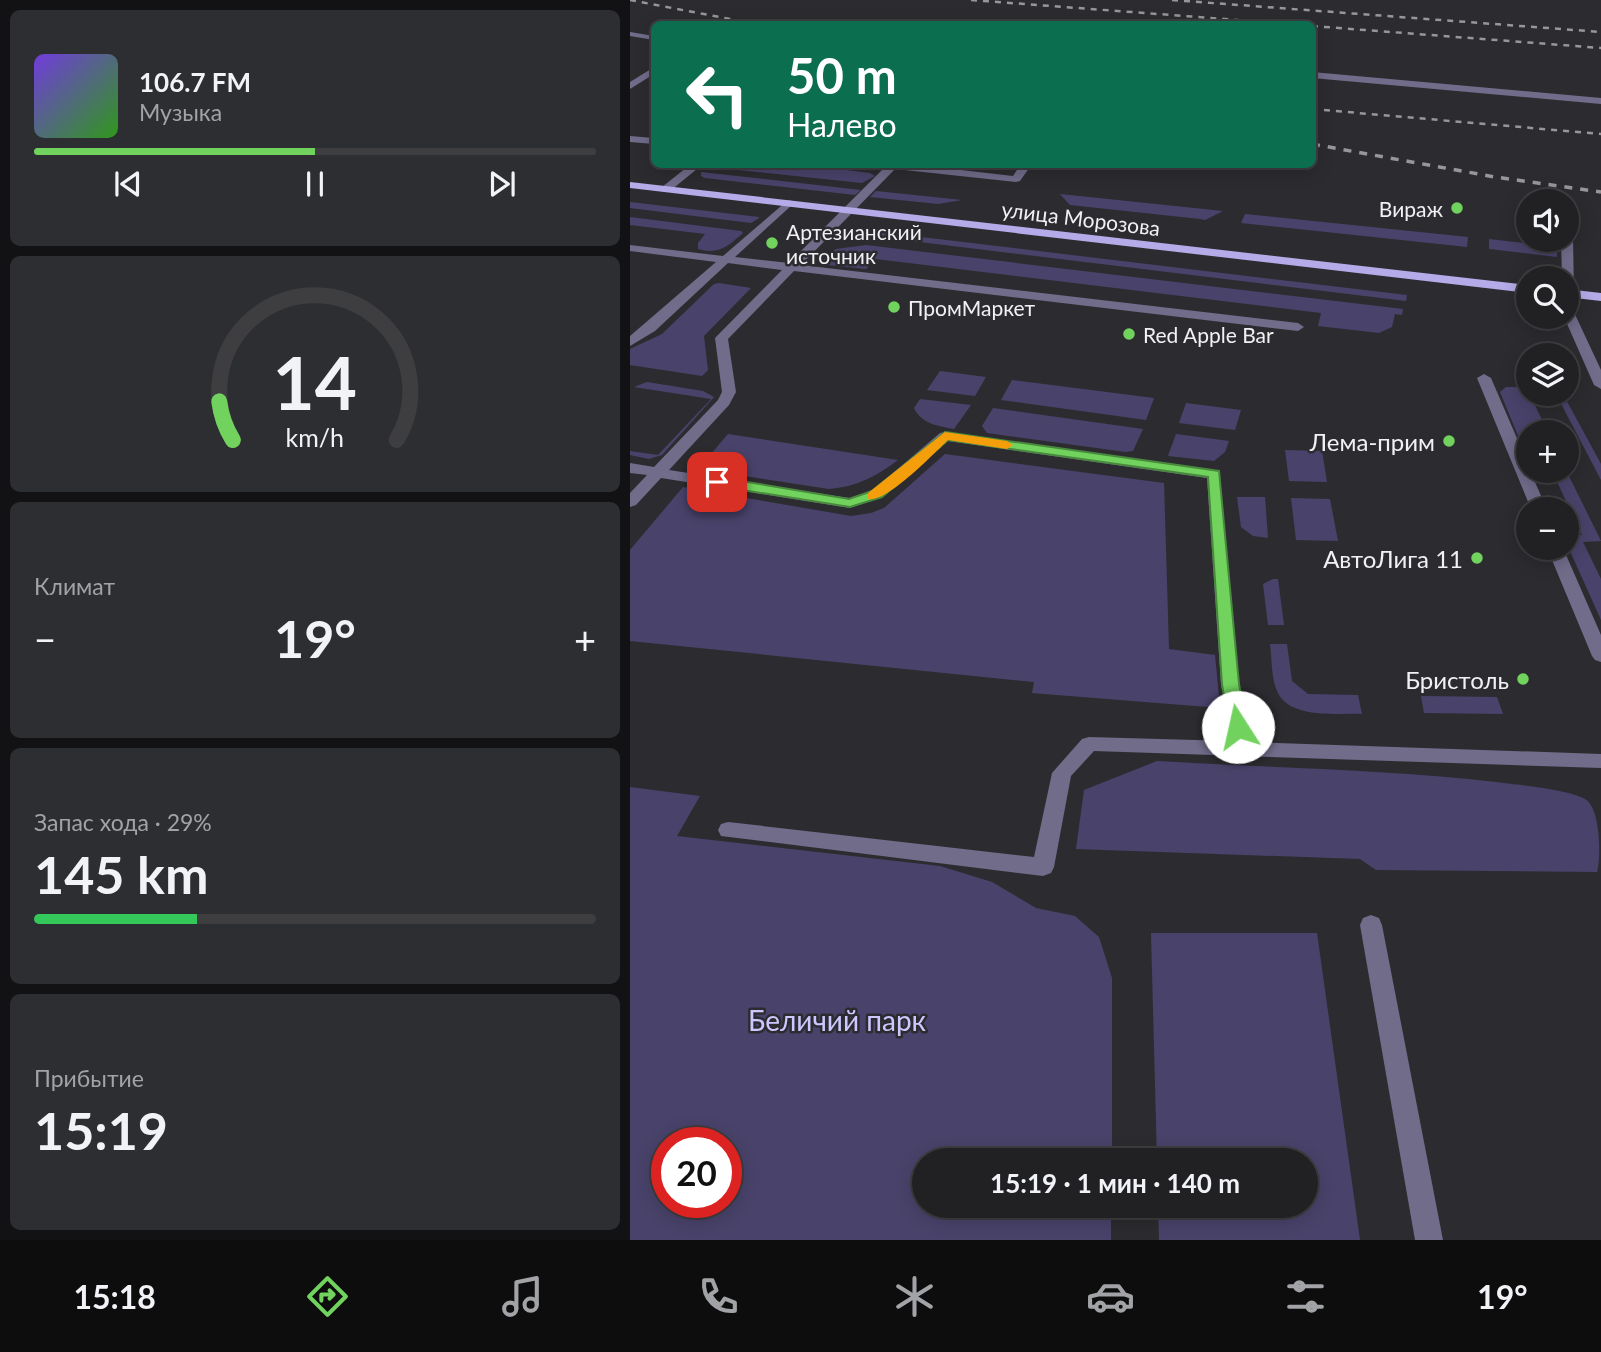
<!DOCTYPE html>
<html lang="ru">
<head>
<meta charset="utf-8">
<style>
  body { margin:0; font-family:Lato,sans-serif; background:#2d2e31; color:#f1f3f6; height:100vh; display:flex; flex-direction:column; font-size:26px; white-space:nowrap }
  * { box-sizing:border-box; margin:0 }
  p { font-size:23px; color:#a2a3a6 }
  .icon { flex:none; width:38px; height:38px; fill:none; stroke:currentColor; stroke-width:2; stroke-linecap:round; stroke-linejoin:round }
  .map { position:relative; flex:1; overflow:hidden }
  .details { display:flex; flex-direction:column; gap:10px; padding:10px; background:#121214; width:630px }
  .details>* { flex:none }
  .guide { position:absolute; left:21px; top:21px; width:665px; height:147px; border-radius:10px; box-shadow:0 4px 18px #0003,0 0 0 2px #3e3e41; background:#0b6e4f; color:#fff; overflow:hidden }
  .controls { position:absolute; left:886px; top:189px; display:grid; gap:14px }
  .controls a { display:grid; place-items:center; width:63px; height:63px; border-radius:50%; background:#212124; box-shadow:0 4px 18px #0003,0 0 0 2px #3e3e41; font-size:35px }
  .speed { position:absolute; left:21px; top:1127px; display:flex; gap:14px; font-size:35px; font-weight:700; text-align:center }
  .speed>* { display:grid; place-content:center; width:91px; height:91px; border-radius:50%; background:#212124; box-shadow:0 4px 18px #0003,0 0 0 2px #3e3e41; line-height:1 }
  .speed .limit { border:10px solid #d22; background:#fff; color:#111 }
  .pin { position:absolute; display:grid; place-items:center; width:60px; height:60px; color:#fff; margin:-30px; border-radius:14px; box-shadow:0 4px 10px #0006 }
  .me { position:absolute; width:77px; margin:-38px; rotate:350deg; stroke-linejoin:round; filter:drop-shadow(0 0 5px #0008) }
  .turn { display:flex; align-items:center; gap:24px; height:147px; padding:0 21px; font-size:32px }
  .turn .icon { width:91px; height:91px; stroke-width:2.5 }
  .turn b { display:block; font-size:49px; line-height:60px }
  .big { font-size:52px; font-weight:700; line-height:1.1 }
  .details .card { flex:1; display:flex; flex-direction:column; justify-content:center; gap:10px; min-width:0; padding:0 24px; border-radius:10px; background:#2d2e31 }
  .details .dial { align-items:center; gap:0 }
  .dial svg { height:182px; overflow:visible; fill:none; stroke:#3e3e41; stroke-width:7; stroke-linecap:round; text-anchor:middle }
  .dial text { fill:#f1f3f6; stroke:none }
  .song { display:flex; align-items:center; gap:21px }
  .cover { width:84px; height:84px; border-radius:10px; background:linear-gradient(135deg,hsl(260 70% 55%),hsl(110 70% 35%)) }
  .played { height:7px; border-radius:4px; background:linear-gradient(90deg,#71d35e 50%,#3e3e41 50%) }
  .keys { display:flex; justify-content:space-around; direction:ltr }
  .heat { display:flex; justify-content:space-between; align-items:center; font-size:38px; direction:ltr }
  .charge { height:10px; border-radius:5px; background:linear-gradient(90deg,#34c759 29%,#3e3e41 0) }
  .trip { position:absolute; left:282px; top:1148px; width:406px; height:70px; border-radius:35px; background:#212124; box-shadow:0 4px 18px #0003,0 0 0 2px #3e3e41; font-weight:700; line-height:70px; text-align:center }
  .tab-bar { display:flex; height:112px; justify-content:space-around; align-items:center; background:#0d0d0e; color:#a2a3a6 }
  .tab-bar .icon { width:49px; height:49px }
  .tab-bar .active { color:#71d35e }
  .tab-bar b { font-size:32px; color:#f1f3f6 }
  main { display:flex; flex:1; min-height:0 }
  .map>svg:first-child { display:block }
  .green { fill:#49436b; fill-rule:evenodd }
  .lines { fill:none; stroke-linecap:round; stroke-linejoin:round }
  .minor { fill:#706c8a; fill-rule:evenodd }
  .major { fill:#b4abe8; fill-rule:evenodd }
  .rail-far1 { stroke:#979699; stroke-width:2.5; stroke-dasharray:6 6; stroke-linecap:butt }
  .rail { stroke:#979699; stroke-width:3.5; stroke-dasharray:8 8; stroke-linecap:butt }
  .route { fill:#71d35e; stroke:#49893d; stroke-width:2 }
  .slow { fill:#f59e0b }
  .poi-dot { fill:#71d35e; stroke:#2c2c30; stroke-width:2.5 }
  .labels { text-anchor:middle; dominant-baseline:central; stroke-width:5; stroke-linejoin:round; paint-order:stroke }
  .far-poi-label { font-size:21px; fill:#f1f0f3; stroke:#2c2c30; text-anchor:start }
  .far-street-label { font-size:21px; fill:#f1f0f3; stroke:#2c2c30 }
  .poi-label { font-size:24px; fill:#f1f0f3; stroke:#2c2c30; text-anchor:end }
  .near-park-label { font-size:28px; fill:#cdc6ff; stroke:#2c2c30 }
</style>
</head>
<body>
<main>
<section class="details">
<div class="card">
<div class="song"><i class="cover"></i><div><b>106.7 FM</b><p>Музыка</p></div></div>
<div class="played"></div>
<div class="keys"><svg class="icon" aria-label="previous" viewBox="0 0 24 24"><path d="M18 5L8 12l10 7zM5 5v14"/></svg><svg class="icon" aria-label="pause" viewBox="0 0 24 24"><path d="M8 5v14M16 5v14"/></svg><svg class="icon" aria-label="next" viewBox="0 0 24 24"><path d="M6 5l10 7-10 7zM19 5v14"/></svg></div>
</div>
<div class="card dial"><svg viewBox="0 0 100 80">
<path d="M14 69A42 42 0 1 1 86 69"/>
<path d="M14 69A42 42 0 0 1 8 52" stroke="#71d35e"/>
<text x="50" y="56" font-size="32" font-weight="700">14</text>
<text x="50" y="72" font-size="11">km/h</text>
</svg></div>
<div class="card"><p>Климат</p>
<div class="heat"><a>−</a><b class="big">19°</b><a>+</a></div>
</div>
<div class="card"><p>Запас хода · 29%</p><b class="big">145 km</b><div class="charge"></div></div>
<div class="card"><p>Прибытие</p><b class="big">15:19</b></div>
</section>
<div class="map">
<svg width="971" height="1240" viewBox="0 0 971 1240">
  <rect width="100%" height="100%" fill="#2c2c30"/>
  <g class="green">
    <polygon points="81,164 178,165 240,173 245,176 232,183 80,167"/>
    <polygon points="71,172 231,190 225,195 75,178 71,176"/>
    <polygon points="246,191 332,200 308,204 240,197"/>
    <polygon points="430,194 593,211 575,220 570,219 440,205"/>
    <polygon points="0,202 129,217 129,218 121,223 0,208"/>
    <polygon points="615,214 838,237 837,247 611,223"/>
    <path d="M0 217 111 231 113 233C98 246 89 255 68 249V243L75 234 0 225Z"/>
    <polygon points="224,229 777,295 776,301 216,233 216,231"/>
    <polygon points="859,239 927,247 927,257 859,249"/>
    <polygon points="236,245 773,309 772,315 765,314 762,327 749,333 688,326 691,313 246,259 236,269 197,265 192,261 206,249"/>
    <polygon points="89,283 121,288 74,336 78,370 72,376 0,365 0,349 32,334 84,284"/>
    <polygon points="310,371 356,377 345,396 297,390"/>
    <polygon points="382,380 524,398 516,420 371,400"/>
    <polygon points="17,382 73,391 84,397 32,455 19,459 0,455 0,451 28,455 81,399 4,387"/>
    <polygon points="876,387 896,387 918,432 898,432 898,447 891,443 870,392"/>
    <polygon points="926,394 933,394 971,464 971,480"/>
    <path d="M290 399 341 405 324 429C309 426 291 424 284 408Z"/>
    <polygon points="556,403 611,410 605,430 549,423"/>
    <polygon points="363,408 513,429 503,451 496,452 357,433 352,426"/>
    <path d="M98 434 268 460C247 476 226 487 199 489L68 469Z"/>
    <polygon points="546,434 599,441 595,452 584,461 538,456"/>
    <polygon points="655,450 692,451 697,482 659,481"/>
    <polygon points="315,454 534,483 539,649 585,655 590,708 402,693 404,682 0,641 0,550 53,487 221,516 241,513 254,508"/>
    <polygon points="936,470 971,541 953,542 971,579 971,620 936,542 936,535 952,535 922,471"/>
    <polygon points="607,497 635,497 638,538 623,536 611,527"/>
    <polygon points="661,498 700,499 708,541 666,540"/>
    <polygon points="643,579 648,579 654,625 638,625 633,584"/>
    <path d="M640 644H657L662 681 678 694 728 695 732 714C708 713 661 719 648 693 641 680 642 658 640 644Z"/>
    <polygon points="791,696 867,697 873,714 794,713"/>
    <path d="M527 761C640 768 754 769 866 782 888 785 937 789 955 799 971 808 971 859 967 872L746 870 730 859 446 849 454 790Z"/>
    <path d="M0 787 70 796 47 836 310 866 362 882 406 908 445 916 469 937 482 978V1160H294V1206H481V1240H0ZM37 1143H96V1202H37Z"/>
    <polygon points="521,933 687,933 730,1240 529,1240 528,1206 676,1206 676,1160 527,1160"/>
  </g>
  <g class="lines">
    <g class="minor">
      <polygon points="0,32 24,36 24,40 0,36"/>
      <polygon points="21,69 24,69 24,74 0,89 0,82"/>
      <polygon points="682,72 971,98 971,104 682,78"/>
      <polygon points="0,136 24,138 24,144 0,142"/>
      <polygon points="61,164 73,164 40,191 32,191 32,187"/>
      <polygon points="240,164 279,164 383,176 391,164 402,164 390,181 386,182 265,169 171,265 668,323 674,327 668,331 164,271 98,339 106,392 99,405 39,470 219,498 242,491 310,433 315,432 589,471 609,684 620,742 971,754 971,768 464,751 441,776 424,867 421,873 413,876 91,836 88,830 91,824 98,822 404,857 422,773 452,739 459,737 601,741 591,684 577,478 318,441 252,497 220,508 31,478 6,505 0,507 0,493 17,475 0,473 0,463 24,467 88,400 92,392 85,338 152,270 98,263 25,331 0,346 0,336 86,262 0,251 0,245 93,256 158,200 162,201 162,205 105,257 159,263 254,168"/>
      <polygon points="937,235 943,238 944,293 938,297 936,278 932,278 931,240 936,240"/>
      <polygon points="936,304 942,308 971,370 971,389 964,385 934,317 936,317"/>
      <polygon points="854,374 861,378 898,464 898,471 900,471 917,509 901,509 847,378"/>
      <polygon points="917,548 933,548 971,635 971,662 965,660 962,656"/>
      <polygon points="741,915 749,918 752,925 813,1240 785,1240 730,925 733,918"/>
    </g>
    <g class="major">
      <polygon points="0,182 898,285 898,293 0,188"/>
      <polygon points="936,289 971,293 971,301 936,297"/>
    </g>
    <g class="rail-far1">
      <polyline points="0,0 126,24"/>
      <polyline points="341,0 661,24"/>
      <polyline points="542,0 971,32"/>
      <polyline points="682,26 971,48"/>
      <polyline points="682,109 971,134"/>
    </g>
    <polyline class="rail" points="682,144 865,177 971,192"/>
  </g>
  <polygon class="route" points="315,432 589,471 609,684 617,727 614,732 602,732 599,727 592,684 578,477 318,440 252,497 220,507 87,486 80,482 87,477 219,499 242,491"/>
  <path class="slow" d="M315 432 377 441 383 445 377 449 318 440C303 454 257 503 238 499V493Z"/>
  <g class="poi-dot">
    <circle cx="827" cy="208" r="7"/>
    <circle cx="142" cy="243" r="7"/>
    <circle cx="264" cy="307" r="7"/>
    <circle cx="499" cy="334" r="7"/>
    <circle cx="819" cy="441" r="7"/>
    <circle cx="847" cy="558" r="7"/>
    <circle cx="893" cy="679" r="7"/>
  </g>
  <g class="labels">
    <g class="far-poi-label">
      <text x="813" y="208" text-anchor="end">Вираж</text>
      <text x="156" y="231">Артезианский<tspan x="156" dy="24">источник</tspan></text>
      <text x="278" y="307">ПромМаркет</text>
      <text x="513" y="334">Red Apple Bar</text>
    </g>
    <g class="far-street-label">
      <text transform="translate(451 218) rotate(7)">улица Морозова</text>
    </g>
    <g class="poi-label">
      <text x="805" y="441">Лема-прим</text>
      <text x="833" y="558">АвтоЛига 11</text>
      <text x="879" y="679">Бристоль</text>
    </g>
    <g class="near-park-label">
      <text x="207" y="1020">Беличий парк</text>
    </g>
  </g>
</svg>
<div class="controls">
<a><svg class="icon" aria-label="sound" viewBox="0 0 24 24"><path d="M4 9h4l5-4v14l-5-4H4zM17 9q2 3 0 6"/></svg></a>
<a><svg class="icon" aria-label="search" viewBox="0 0 24 24"><circle cx="10" cy="10" r="6"/><path d="M15 15l6 6"/></svg></a>
<a><svg class="icon" aria-label="layers" viewBox="0 0 24 24"><path d="M12 4l9 5-9 5-9-5zM3 14l9 5 9-5"/></svg></a>
<a>+</a>
<a>−</a>
</div>
<div class="speed"><div class="limit">20</div></div>
<div class="pin" style="left:87px;top:482px;background:#d93025"><svg class="icon" aria-label="arrive" viewBox="0 0 24 24"><path d="M6 21V4h12l-3 4 3 4H6"/></svg></div>
<svg class="me" style="left:608px;top:727px" viewBox="-20 -20 40 40"><circle r="19" fill="#fff"/><path d="M0-13L10 11 0 6-10 11z" fill="#71d35e"/></svg>
<div class="trip">15:19 · 1 мин · 140 m</div>
<div class="guide">
<div class="turn"><svg class="icon" aria-label="left" viewBox="0 0 24 24"><path d="M17 20v-9H6M10 6l-5 5 5 5"/></svg><div><b>50 m</b>Налево</div></div>
</div>
</div>
</main>
<nav class="tab-bar">
<b>15:18</b>
<svg class="icon active" aria-label="directions" viewBox="0 0 24 24"><path d="M12 3l9 9-9 9-9-9zM9 14v-3h6M13 9l2 2-2 2"/></svg>
<svg class="icon" aria-label="music" viewBox="0 0 24 24"><path d="M9 18V5l10-2v13"/><circle cx="6" cy="18" r="3"/><circle cx="16" cy="16" r="3"/></svg>
<svg class="icon" aria-label="phone" viewBox="0 0 24 24"><path d="M5 4h4l2 5-3 2q2 4 5 5l2-3 5 2v4C11 20 4 13 5 4z"/></svg>
<svg class="icon" aria-label="climate" viewBox="0 0 24 24"><path d="M12 3v18M4 7l16 10M4 17L20 7"/></svg>
<svg class="icon" aria-label="car" viewBox="0 0 24 24"><path d="M5 17H2v-5l4-1 3-4h7l3 4 3 1v5h-3M9 17h6M6 11h13"/><circle cx="7" cy="17" r="2"/><circle cx="17" cy="17" r="2"/></svg>
<svg class="icon" aria-label="filters" viewBox="0 0 24 24"><path d="M4 7h16M4 17h16"/><circle cx="9" cy="7" r="2"/><circle cx="15" cy="17" r="2"/></svg>
<b>19°</b>
</nav>
</body>
</html>
